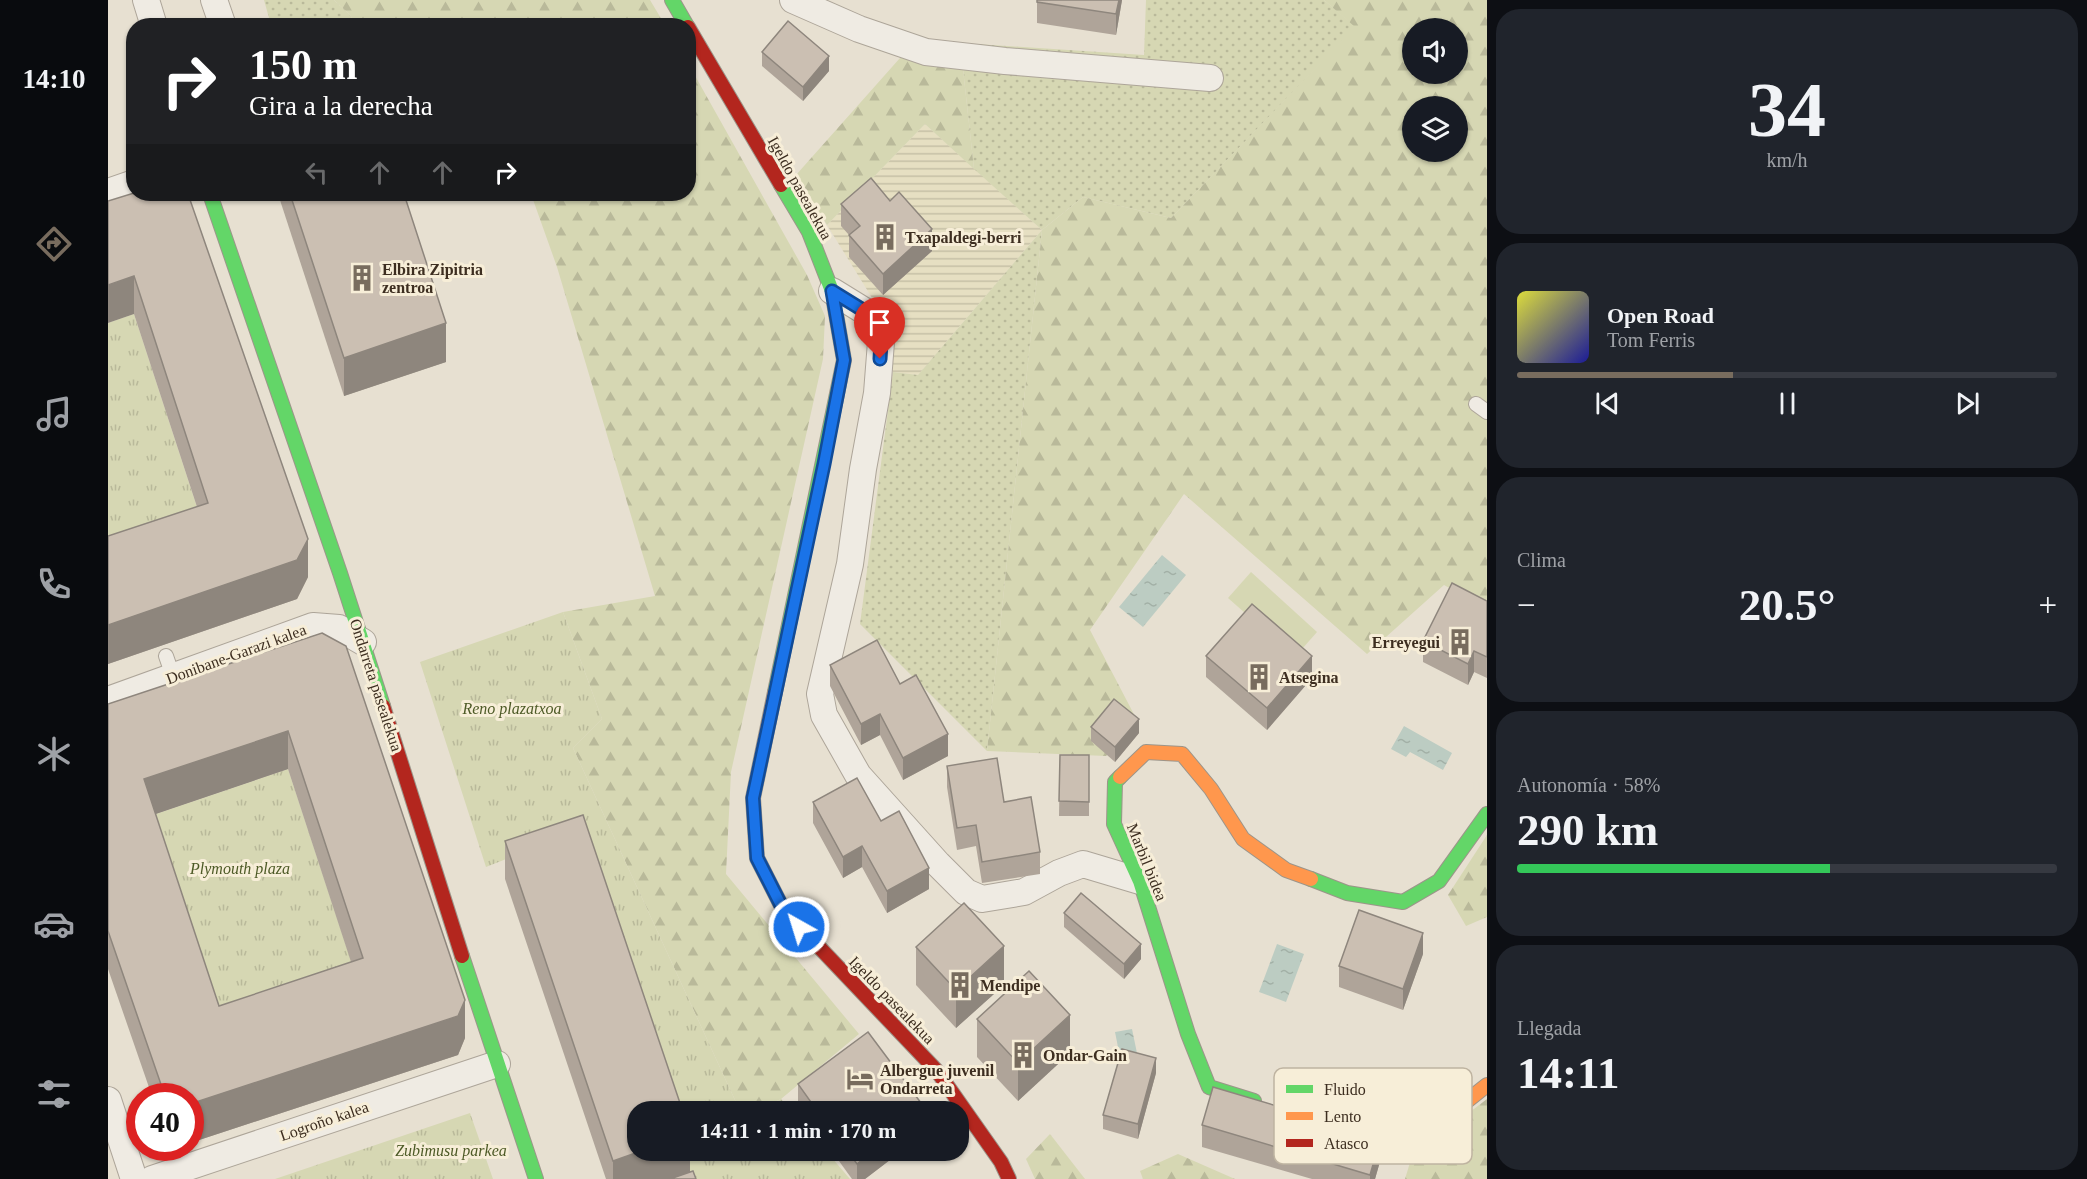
<!DOCTYPE html>
<html lang="es">
<head>
<meta charset="utf-8">
<style>
  body { margin:0; font-family:Georgia,serif; background:#20242c; color:#f1f3f6; height:100vh; display:flex; flex-direction:column; font-size:22px; white-space:nowrap }
  * { box-sizing:border-box; margin:0 }
  p { font-size:20px; color:#9ea1a6 }
  .icon { flex:none; width:33px; height:33px; fill:none; stroke:currentColor; stroke-width:2; stroke-linecap:round; stroke-linejoin:round }
  .map { position:relative; flex:1; overflow:hidden }
  .drawer { display:flex; flex-direction:column; gap:9px; padding:9px; background:#0d0f14; width:600px }
  .drawer>* { flex:none }
  .top-card { position:absolute; left:18px; top:18px; width:570px; height:183px; border-radius:24px; box-shadow:0 2px 4px #0004; background:#202124; color:#fff; overflow:hidden }
  .controls { position:absolute; left:1294px; top:18px; display:grid; gap:12px }
  .controls a { display:grid; place-items:center; width:66px; height:66px; border-radius:50%; background:#171b24; box-shadow:0 2px 4px #0004; font-size:30px }
  .speed { position:absolute; left:18px; top:1083px; display:flex; gap:12px; font-size:30px; font-weight:700; text-align:center }
  .speed>* { display:grid; place-content:center; width:78px; height:78px; border-radius:50%; background:#171b24; box-shadow:0 2px 4px #0004; line-height:1 }
  .speed .limit { border:9px solid #d22; background:#fff; color:#111 }
  .pin { position:absolute; display:grid; place-items:center; width:51px; height:51px; color:#fff; margin:-62px -26px; border-radius:50% 50% 50% 0; rotate:-45deg; box-shadow:0 0 6px #0007 }
  .pin .icon { rotate:45deg }
  .me { position:absolute; width:66px; margin:-33px; rotate:321deg; stroke-linejoin:round; filter:drop-shadow(0 0 4px #0008) }
  .turn { display:flex; align-items:center; gap:21px; height:126px; padding:0 24px; font-size:27px }
  .turn .icon { width:78px; height:78px; stroke-width:2.5 }
  .turn b { display:block; font-size:42px; line-height:51px }
  .lanes { display:flex; align-items:center; height:57px; padding:0 24px; background:#0003; justify-content:center; gap:30px; direction:ltr }
  .lanes .off { opacity:.35 }
  .big { font-size:45px; font-weight:700; line-height:1.1 }
  .drawer .tile { flex:1; display:flex; flex-direction:column; justify-content:center; gap:9px; min-width:0; padding:0 21px; border-radius:24px; background:#20242c }
  .drawer .dial { align-items:center; gap:0 }
  .dial b { font-size:78px; line-height:1 }
  .song { display:flex; align-items:center; gap:18px }
  .cover { width:72px; height:72px; border-radius:9px; background:linear-gradient(135deg,hsl(60 70% 55%),hsl(240 70% 35%)) }
  .played { height:6px; border-radius:3px; background:linear-gradient(90deg,#786c5e 40%,#363941 40%) }
  .keys { display:flex; justify-content:space-around; direction:ltr }
  .heat { display:flex; justify-content:space-between; align-items:center; font-size:33px; direction:ltr }
  .charge { height:9px; border-radius:4px; background:linear-gradient(90deg,#34c759 58%,#363941 0) }
  .trip { position:absolute; left:519px; top:1101px; width:342px; height:60px; border-radius:24px; background:#171b24; box-shadow:0 2px 4px #0004; font-weight:700; line-height:60px; text-align:center }
  main { display:flex; flex:1; min-height:0 }
  .tabs { display:flex; flex-direction:column; width:108px; justify-content:space-around; align-items:center; background:#090b0e; color:#9ea1a6 }
  .tabs .icon { width:42px; height:42px }
  .tabs .current { color:#786c5e }
  .tabs b { font-size:27px; color:#f1f3f6 }
  .map>svg:first-child { display:block }
  .farmland { fill:url(#farmland-rules) }
  .grass { fill:url(#grass-dots) }
  .forest { fill:url(#forest-firs); fill-rule:evenodd }
  .park { fill:url(#park-tufts) }
  .garden { fill:#d6d7b3 }
  .water { fill:url(#water-ripples) }
  .lines { fill:none; stroke-linecap:round; stroke-linejoin:round }
  .lane-casing { stroke:#ada599; stroke-width:16 }
  .street-casing { stroke:#ada599; stroke-width:28 }
  .fast-casing { stroke:#9c958a; stroke-width:16 }
  .slow-casing { stroke:#9c958a; stroke-width:16 }
  .jam-casing { stroke:#9c958a; stroke-width:16 }
  .lane { stroke:#efebe3; stroke-width:14 }
  .street { stroke:#efebe3; stroke-width:26 }
  .fast { stroke:#63d668; stroke-width:14 }
  .slow { stroke:#ff974d; stroke-width:14 }
  .jam { stroke:#b3261e; stroke-width:14 }
  .wall { fill:#afa499; fill-rule:evenodd }
  .shaded-wall { fill:#8e867d }
  .building { fill:#cbbfb2; stroke:#8e867d; stroke-width:1.5; fill-rule:evenodd }
  .route-casing { stroke:#114b97; stroke-width:15 }
  .route { stroke:#1a73e8; stroke-width:10 }
  .labels { text-anchor:middle; dominant-baseline:central; stroke-width:6; stroke-linejoin:round; paint-order:stroke }
  .street-label { font-size:16px; fill:#3d2e20; stroke:#f7eed8 }
  .poi-label { font-size:16px; font-weight:bold; fill:#3d2e20; stroke:#f7eed8; text-anchor:start }
  .park-label { font-size:16px; font-style:italic; fill:#4d5a26; stroke:#f7eed8 }
  .key { fill:#f7eed8; stroke:#bfb4a1; stroke-width:1.5 }
  .key-label { font-size:16px; fill:#3d2e20 }
</style>
</head>
<body>
<main>
<nav class="tabs">
<b>14:10</b>
<svg class="icon current" aria-label="directions" viewBox="0 0 24 24"><path d="M12 3l9 9-9 9-9-9zM9 14v-3h6M13 9l2 2-2 2"/></svg>
<svg class="icon" aria-label="music" viewBox="0 0 24 24"><path d="M9 18V5l10-2v13"/><circle cx="6" cy="18" r="3"/><circle cx="16" cy="16" r="3"/></svg>
<svg class="icon" aria-label="phone" viewBox="0 0 24 24"><path d="M5 4h4l2 5-3 2q2 4 5 5l2-3 5 2v4C11 20 4 13 5 4z"/></svg>
<svg class="icon" aria-label="climate" viewBox="0 0 24 24"><path d="M12 3v18M4 7l16 10M4 17L20 7"/></svg>
<svg class="icon" aria-label="car" viewBox="0 0 24 24"><path d="M5 17H2v-5l4-1 3-4h7l3 4 3 1v5h-3M9 17h6M6 11h13"/><circle cx="7" cy="17" r="2"/><circle cx="17" cy="17" r="2"/></svg>
<svg class="icon" aria-label="filters" viewBox="0 0 24 24"><path d="M4 7h16M4 17h16"/><circle cx="9" cy="7" r="2"/><circle cx="15" cy="17" r="2"/></svg>
</nav>
<div class="map">
<svg width="1379" height="1179" viewBox="0 0 1379 1179">
  <defs>
    <pattern id="farmland-rules" width="6" height="5" patternUnits="userSpaceOnUse" patternTransform="scale(1.5)"><rect width="6" height="5" fill="#e6dfc2"/><path d="M0 2.5h6" fill="none" stroke="#c6c0a6"/></pattern>
    <pattern id="grass-dots" width="8" height="8" patternUnits="userSpaceOnUse" patternTransform="scale(1.5)"><rect width="8" height="8" fill="#d6d7b3"/><path d="M2 2h.1M6 6h.1" fill="none" stroke="#b9b99a" stroke-width="1.8" stroke-linecap="round"/></pattern>
    <pattern id="forest-firs" width="22" height="20" patternUnits="userSpaceOnUse" patternTransform="scale(1.5)"><rect width="22" height="20" fill="#d6d7b3"/><path d="M5 1l3.5 6h-7zM16 11l3.5 6h-7z" fill="#b9b99a"/></pattern>
    <pattern id="park-tufts" width="24" height="20" patternUnits="userSpaceOnUse" patternTransform="scale(1.5)"><rect width="24" height="20" fill="#d6d7b3"/><path d="M3 7l-1-3M5 7V3M7 7l1-3M15 17l-1-3M17 17v-4M19 17l1-3" fill="none" stroke="#b9b99a"/></pattern>
    <pattern id="water-ripples" width="26" height="14" patternUnits="userSpaceOnUse" patternTransform="scale(1.5)"><rect width="26" height="14" fill="#bcccc2"/><path d="M2 4q2-2 4 0t4 0M15 11q2-2 4 0t4 0" fill="none" stroke="#a2b0a6"/></pattern>
  </defs>
  <rect width="100%" height="100%" fill="#e7e0d1"/>
  <polygon class="farmland" points="817,124 934,230 810,375 785,372 774,314 719,225"/>
  <g class="grass">
    <polygon points="156,0 226,0 240,13 250,25 163,25"/>
    <polygon points="1038,0 1216,0 1248,27 1063,218 975,197 934,230 879,751 752,624 785,372 810,375 934,230 866,169 855,69 808,40 1036,55"/>
  </g>
  <g class="forest">
    <polygon points="226,0 542,0 557,25 250,25 240,13"/>
    <path d="M1216 0H1379V609L1336 585 1259 654 1076 494 982 630 1031 724 998 756 879 751 934 230 975 197 1063 218 1247 27ZM1305 28H1350V74H1305ZM1305 106H1350V152H1305Z"/>
    <polygon points="808,40 855,69 866,169 817,124 719,225 688,175"/>
    <polygon points="581,65 699,275 717,316 715,359 623,772 618,874 751,1034 673,1099 647,1111 632,1111 465,748 494,719 455,612 547,596 449,267 423,194 580,194"/>
    <polygon points="1379,835 1379,917 1358,926 1340,895"/>
    <polygon points="1379,1099 1379,1179 1297,1179 1304,1156"/>
    <polygon points="942,1134 977,1179 927,1179 918,1159"/>
    <polygon points="1070,1154 1127,1179 1035,1179 1032,1171"/>
  </g>
  <g class="park">
    <polygon points="26,314 100,541 0,574 0,323"/>
    <polygon points="455,612 494,719 465,748 632,1111 562,1111 451,838 378,867 312,662"/>
    <polygon points="180,769 255,997 111,1044 36,818"/>
    <polygon points="673,1099 684,1111 647,1111"/>
    <polygon points="362,1113 385,1179 167,1179"/>
    <polygon points="575,1151 718,1151 742,1179 583,1179"/>
  </g>
  <polygon class="garden" points="1143,572 1209,632 1187,657 1120,598"/>
  <g class="water">
    <polygon points="1054,555 1078,575 1035,627 1011,607"/>
    <polygon points="1296,726 1344,753 1335,770 1302,752 1298,757 1283,749"/>
    <polygon points="1169,944 1196,954 1178,1002 1151,992"/>
    <polygon points="1024,1029 1030,1058 1013,1062 1007,1032"/>
  </g>
  <g class="lines">
    <defs>
      <g id="lane">
        <polyline points="1368,404 1379,412"/>
        <polyline points="58,656 67,682"/>
      </g>
      <g id="street">
        <polyline points="38,0 46,26"/>
        <polyline points="106,0 115,26"/>
        <polyline points="685,0 751,29 818,52 897,61 1102,78"/>
        <polyline points="0,192 26,183"/>
        <polyline points="724,291 758,312 773,342 769,393 755,469 742,564 712,694 716,715 750,775 830,864 858,892 874,899 916,892 951,873 975,864 1032,881"/>
        <polyline points="0,700 205,626 231,628 255,642"/>
        <polyline points="0,1100 26,1179"/>
        <polyline points="44,1179 389,1064"/>
      </g>
      <g id="fast">
        <polyline points="564,0 579,26"/>
        <polyline points="102,194 232,573 275,706"/>
        <polyline points="667,692 736,360 724,291 701,232 673,185"/>
        <polyline points="1012,777 1007,782 1006,824 1032,881 1080,1034 1101,1087 1146,1101"/>
        <polyline points="1203,879 1239,893 1295,902 1331,881 1379,814"/>
        <polyline points="354,956 428,1179"/>
      </g>
      <g id="slow">
        <polyline points="667,692 645,798 649,858 676,911 712,948"/>
        <polyline points="1012,777 1038,752 1074,754 1103,789 1135,839 1178,870 1203,879"/>
        <polyline points="1230,1127 1259,1136 1311,1139 1379,1085"/>
      </g>
      <g id="jam">
        <polyline points="580,27 673,185"/>
        <polyline points="275,706 354,956"/>
        <polyline points="712,948 829,1071 893,1162 901,1179"/>
      </g>
    </defs>
    <use href="#lane" class="lane-casing"/>
    <use href="#street" class="street-casing"/>
    <use href="#fast" class="fast-casing"/>
    <use href="#slow" class="slow-casing"/>
    <use href="#jam" class="jam-casing"/>
    <use href="#lane" class="lane"/>
    <use href="#street" class="street"/>
    <use href="#fast" class="fast"/>
    <use href="#slow" class="slow"/>
    <use href="#jam" class="jam"/>
  </g>
  <g class="wall">
    <polygon points="929,0 1014,0 1008,35 929,23"/>
    <polygon points="654,52 721,71 695,101 654,66"/>
    <polygon points="170,194 296,194 338,362 236,396"/>
    <polygon points="0,201 200,577 189,599 0,664 0,536 89,507 26,314"/>
    <polygon points="733,204 824,251 775,295 741,257 741,235 733,226"/>
    <polygon points="1379,601 1379,678 1366,672 1360,685 1315,662 1315,641"/>
    <path d="M214 633 357 1038 350 1055 82 1143V1096H44L0 969V704ZM180 769 243 962 111 1006 47 814Z"/>
    <polygon points="1098,656 1204,678 1159,730 1098,677"/>
    <polygon points="722,665 792,684 840,756 795,780 772,735 753,745 722,686"/>
    <polygon points="983,727 1031,733 1007,762 983,741"/>
    <polygon points="952,755 981,755 981,816 951,816"/>
    <polygon points="839,766 896,802 932,852 932,874 874,883 868,846 849,850 839,787"/>
    <polygon points="705,802 773,821 821,889 779,913 754,867 735,878 705,823"/>
    <polygon points="397,841 582,1150 582,1172 588,1179 498,1179 397,879"/>
    <polygon points="956,913 1033,959 1016,979 956,927"/>
    <polygon points="808,947 896,985 848,1028 808,985"/>
    <polygon points="1315,954 1295,1010 1231,987 1231,966"/>
    <polygon points="869,1019 962,1053 910,1101 869,1057"/>
    <polygon points="1048,1073 1030,1139 995,1129 995,1115"/>
    <polygon points="690,1084 819,1112 695,1112 690,1105"/>
    <polygon points="1094,1125 1273,1158 1267,1179 1204,1179 1094,1147"/>
    <polygon points="723,1150 795,1150 757,1179 744,1179"/>
  </g>
  <g class="shaded-wall">
    <polygon points="1011,0 1014,0 1008,35 1008,14"/>
    <polygon points="721,56 721,71 695,101 695,87"/>
    <polygon points="824,229 824,251 775,295 775,274"/>
    <polygon points="26,276 26,314 0,323 0,285"/>
    <polygon points="338,323 338,362 236,396 236,358"/>
    <polygon points="200,539 200,577 189,599 0,664 0,625"/>
    <polygon points="1366,651 1366,672 1360,685 1360,664"/>
    <polygon points="1204,656 1204,678 1159,730 1159,708"/>
    <polygon points="772,714 772,735 753,745 753,724"/>
    <polygon points="1031,719 1031,733 1007,762 1007,747"/>
    <polygon points="180,731 180,769 36,818 36,779"/>
    <polygon points="840,734 840,756 795,780 795,758"/>
    <polygon points="754,846 754,867 735,878 735,857"/>
    <polygon points="821,868 821,889 779,913 779,891"/>
    <polygon points="1315,933 1315,954 1295,1010 1295,989"/>
    <polygon points="1033,944 1033,959 1016,979 1016,964"/>
    <polygon points="896,946 896,985 848,1028 848,990"/>
    <polygon points="357,1000 357,1038 350,1055 82,1143 82,1104"/>
    <polygon points="962,1015 962,1053 910,1101 910,1063"/>
    <polygon points="1048,1058 1048,1073 1030,1139 1030,1124"/>
    <polygon points="1273,1137 1273,1158 1267,1179 1262,1179 1262,1175"/>
    <polygon points="536,1150 582,1150 582,1173 564,1179 505,1179 505,1161"/>
    <polygon points="766,1150 795,1150 757,1179 749,1179 749,1164"/>
  </g>
  <g class="building">
    <polygon points="929,0 1011,0 1008,14 929,2"/>
    <polygon points="680,21 721,56 695,87 654,52"/>
    <polygon points="763,178 782,201 791,192 824,229 775,274 741,235 752,226 733,204"/>
    <polygon points="26,193 80,194 200,539 189,560 0,625 0,536 100,503 26,276 0,285 0,201"/>
    <polygon points="182,194 296,194 338,323 236,358"/>
    <polygon points="1344,583 1379,601 1379,657 1366,651 1360,664 1315,641"/>
    <polygon points="1144,604 1204,656 1159,708 1098,656"/>
    <path d="M214 633 238 646 357 1000 350 1016 82 1104V1096H57L0 931V704ZM180 731 255 958 111 1006 36 779Z"/>
    <polygon points="769,640 792,684 808,675 840,734 795,758 772,714 753,724 722,665"/>
    <polygon points="1006,699 1031,719 1007,747 983,727"/>
    <polygon points="952,755 981,755 981,802 951,801"/>
    <polygon points="889,758 896,802 923,797 932,852 874,862 868,825 849,828 839,766"/>
    <polygon points="749,778 773,821 791,811 821,868 779,891 754,846 735,857 705,802"/>
    <polygon points="475,815 575,1112 530,1112 530,1150 536,1150 505,1161 397,841"/>
    <polygon points="973,893 1033,944 1016,964 956,913"/>
    <polygon points="856,903 896,946 848,990 808,947"/>
    <polygon points="1251,910 1315,933 1295,989 1231,966"/>
    <polygon points="921,971 962,1015 910,1063 869,1019"/>
    <polygon points="760,1032 819,1111 818,1112 710,1112 690,1084"/>
    <polygon points="1014,1049 1048,1058 1030,1124 995,1115"/>
    <polygon points="1105,1087 1273,1137 1262,1175 1094,1125"/>
    <polygon points="739,1150 766,1150 749,1164"/>
    <polygon points="585,1171 588,1179 562,1179"/>
  </g>
  <g class="lines">
    <defs>
      <polyline id="route" points="691,927 676,911 649,858 645,798 716,464 736,360 724,291 758,312 773,342 772,359"/>
    </defs>
    <use href="#route" class="route-casing"/>
    <use href="#route" class="route"/>
  </g>
  <defs>
    <symbol id="building-bare" viewBox="-9 -9 18 18"><path d="M-4-6H4V6H1V3H-1V6H-4ZM-2.5-4.3h1.7v1.8h-1.7ZM.8-4.3h1.7v1.8H.8ZM-2.5-1h1.7V.8h-1.7ZM.8-1h1.7V.8H.8Z" fill="#786c5e" stroke="#f7eed8" stroke-width="2.5" paint-order="stroke"/></symbol>
    <symbol id="hotel-bare" viewBox="-9 -9 18 18"><path d="M-6-4.5h1.5V1H6V5H4.5V3h-9V5H-6ZM-4 0a1.8 1.8 0 1 1 3.6 0ZM.5 0V-2.5h3Q6-2.5 6 0Z" fill="#786c5e" stroke="#f7eed8" stroke-width="2.5" paint-order="stroke"/></symbol>
  </defs>
  <g fill-rule="evenodd">
    <use href="#building-bare" x="758" y="218" width="38" height="38"/>
    <use href="#building-bare" x="235" y="259" width="38" height="38"/>
    <use href="#building-bare" x="1333" y="623" width="38" height="38"/>
    <use href="#building-bare" x="1132" y="658" width="38" height="38"/>
    <use href="#building-bare" x="833" y="966" width="38" height="38"/>
    <use href="#building-bare" x="896" y="1036" width="38" height="38"/>
    <use href="#hotel-bare" x="733" y="1060" width="38" height="38"/>
  </g>
  <g class="labels">
    <g class="street-label">
      <text transform="translate(692 188) rotate(61)">Igeldo pasealekua</text>
      <text transform="translate(128 654) rotate(-20)">Donibane-Garazi kalea</text>
      <text transform="translate(268 685) rotate(72)">Ondarreta pasealekua</text>
      <text transform="translate(1039 862) rotate(68)">Marbil bidea</text>
      <text transform="translate(784 1000) rotate(46)">Igeldo pasealekua</text>
      <text transform="translate(216 1121) rotate(-19)">Logroño kalea</text>
    </g>
    <g class="poi-label">
      <text x="797" y="237">Txapaldegi-berri</text>
      <text x="274" y="269">Elbira Zipitria<tspan x="274" dy="18">zentroa</tspan></text>
      <text x="1332" y="642" text-anchor="end">Erreyegui</text>
      <text x="1171" y="677">Atsegina</text>
      <text x="872" y="985">Mendipe</text>
      <text x="935" y="1055">Ondar-Gain</text>
      <text x="772" y="1070">Albergue juvenil<tspan x="772" dy="18">Ondarreta</tspan></text>
    </g>
    <g class="park-label">
      <text x="404" y="708">Reno plazatxoa</text>
      <text x="132" y="868">Plymouth plaza</text>
      <text x="343" y="1150">Zubimusu parkea</text>
    </g>
  </g>
  <rect x="1166" y="1068" width="198" height="96" rx="9" class="key"/>
  <rect x="1178" y="1085" width="27" height="8" fill="#63d668"/>
  <rect x="1178" y="1112" width="27" height="8" fill="#ff974d"/>
  <rect x="1178" y="1139" width="27" height="8" fill="#b3261e"/>
  <g class="key-label">
    <text x="1216" y="1095">Fluido</text>
    <text x="1216" y="1122">Lento</text>
    <text x="1216" y="1149">Atasco</text>
  </g>
</svg>
<div class="controls">
<a><svg class="icon" aria-label="sound" viewBox="0 0 24 24"><path d="M4 9h4l5-4v14l-5-4H4zM17 9q2 3 0 6"/></svg></a>
<a><svg class="icon" aria-label="layers" viewBox="0 0 24 24"><path d="M12 4l9 5-9 5-9-5zM3 14l9 5 9-5"/></svg></a>
</div>
<div class="speed"><div class="limit">40</div></div>
<div class="pin" style="left:772px;top:359px;background:#d93025"><svg class="icon" aria-label="arrive" viewBox="0 0 24 24"><path d="M6 21V4h12l-3 4 3 4H6"/></svg></div>
<svg class="me" style="left:691px;top:927px" viewBox="-20 -20 40 40"><circle r="17" fill="#1a73e8" stroke="#fff" stroke-width="3"/><path d="M0-11L8 9 0 5-8 9z" fill="#fff"/></svg>
<div class="trip">14:11 · 1 min · 170 m</div>
<div class="top-card">
<div class="turn"><svg class="icon" aria-label="right" viewBox="0 0 24 24"><path d="M7 20v-9h11M14 6l5 5-5 5"/></svg><div><b>150 m</b>Gira a la derecha</div></div>
<div class="lanes"><svg class="icon off" aria-label="left" viewBox="0 0 24 24"><path d="M17 20v-9H6M10 6l-5 5 5 5"/></svg><svg class="icon off" aria-label="ahead" viewBox="0 0 24 24"><path d="M12 20V5M6 11l6-6 6 6"/></svg><svg class="icon off" aria-label="ahead" viewBox="0 0 24 24"><path d="M12 20V5M6 11l6-6 6 6"/></svg><svg class="icon" aria-label="right" viewBox="0 0 24 24"><path d="M7 20v-9h11M14 6l5 5-5 5"/></svg></div>
</div>
</div>
<section class="drawer">
<div class="tile dial"><b>34</b><p>km/h</p></div>
<div class="tile">
<div class="song"><i class="cover"></i><div><b>Open Road</b><p>Tom Ferris</p></div></div>
<div class="played"></div>
<div class="keys"><svg class="icon" aria-label="previous" viewBox="0 0 24 24"><path d="M18 5L8 12l10 7zM5 5v14"/></svg><svg class="icon" aria-label="pause" viewBox="0 0 24 24"><path d="M8 5v14M16 5v14"/></svg><svg class="icon" aria-label="next" viewBox="0 0 24 24"><path d="M6 5l10 7-10 7zM19 5v14"/></svg></div>
</div>
<div class="tile"><p>Clima</p>
<div class="heat"><a>−</a><b class="big">20.5°</b><a>+</a></div>
</div>
<div class="tile"><p>Autonomía · 58%</p><b class="big">290 km</b><div class="charge"></div></div>
<div class="tile"><p>Llegada</p><b class="big">14:11</b></div>
</section>
</main>
</body>
</html>
